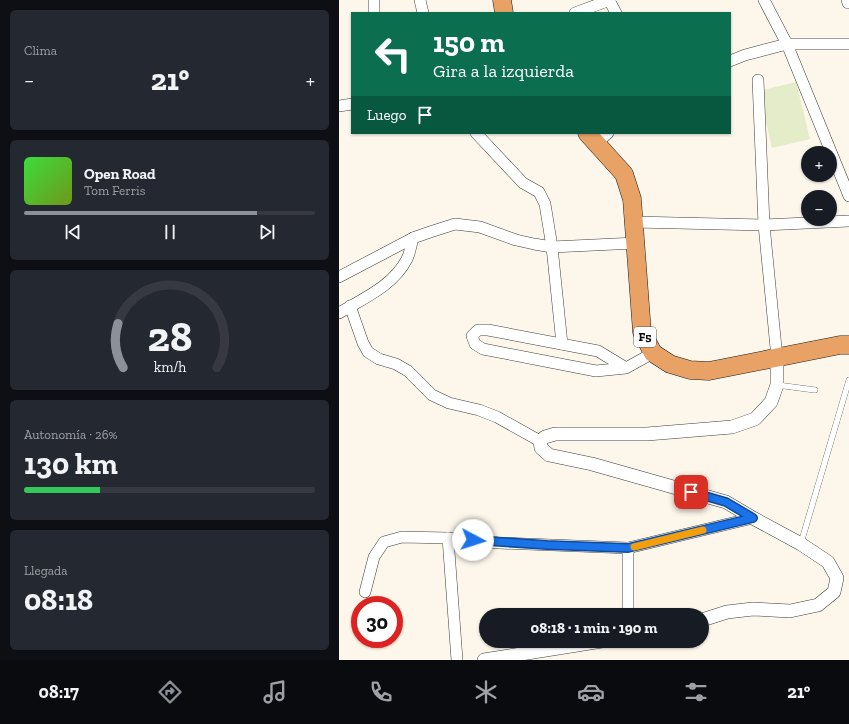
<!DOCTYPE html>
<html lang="es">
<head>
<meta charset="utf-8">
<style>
  body { margin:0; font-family:"Zilla Slab",serif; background:#242831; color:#f1f3f6; height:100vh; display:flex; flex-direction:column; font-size:15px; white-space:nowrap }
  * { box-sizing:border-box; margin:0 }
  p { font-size:13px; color:#9ea1a6 }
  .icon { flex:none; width:22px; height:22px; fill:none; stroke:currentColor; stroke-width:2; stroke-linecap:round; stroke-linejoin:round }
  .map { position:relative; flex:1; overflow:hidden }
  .drawer { display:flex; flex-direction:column; gap:10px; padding:10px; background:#0d0f14; width:339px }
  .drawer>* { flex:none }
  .hud { position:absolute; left:12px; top:12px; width:380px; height:122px; border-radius:0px; box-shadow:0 1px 3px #0004; background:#0b6e4f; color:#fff; overflow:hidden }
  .buttons { position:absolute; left:462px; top:146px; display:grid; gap:8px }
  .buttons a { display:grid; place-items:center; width:36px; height:36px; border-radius:50%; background:#171b24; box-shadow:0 1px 3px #0004; font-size:20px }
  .speed { position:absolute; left:12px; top:596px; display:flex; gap:8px; font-size:20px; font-weight:700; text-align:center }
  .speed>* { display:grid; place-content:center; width:52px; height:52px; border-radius:50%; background:#171b24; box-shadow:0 1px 3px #0004; line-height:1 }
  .speed .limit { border:6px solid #d22; background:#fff; color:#111 }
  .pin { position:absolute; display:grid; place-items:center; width:34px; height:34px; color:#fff; margin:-17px; border-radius:8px; box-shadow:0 2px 6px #0006 }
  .me { position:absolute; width:44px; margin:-22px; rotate:95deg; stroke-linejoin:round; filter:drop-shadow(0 0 3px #0008) }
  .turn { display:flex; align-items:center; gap:14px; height:84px; padding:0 16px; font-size:18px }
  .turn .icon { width:52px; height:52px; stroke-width:2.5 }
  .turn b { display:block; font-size:28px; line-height:34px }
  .then { display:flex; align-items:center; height:38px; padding:0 16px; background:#0003; gap:8px; font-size:15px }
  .big { font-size:30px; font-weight:700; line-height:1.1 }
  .drawer .card { flex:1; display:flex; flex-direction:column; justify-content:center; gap:6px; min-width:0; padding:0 14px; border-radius:6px; background:#242831 }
  .drawer .dial { align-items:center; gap:0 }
  .dial svg { height:104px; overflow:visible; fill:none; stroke:#363941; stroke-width:7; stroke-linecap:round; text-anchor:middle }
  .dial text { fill:#f1f3f6; stroke:none }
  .song { display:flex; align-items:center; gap:12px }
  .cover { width:48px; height:48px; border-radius:6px; background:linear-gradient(135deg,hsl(120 70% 55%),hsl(80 70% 35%)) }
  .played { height:4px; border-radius:2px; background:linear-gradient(90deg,#8c9099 80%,#363941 80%) }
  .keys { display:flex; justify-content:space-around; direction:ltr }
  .heat { display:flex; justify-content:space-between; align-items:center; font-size:22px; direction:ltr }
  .charge { height:6px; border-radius:3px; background:linear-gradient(90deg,#34c759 26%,#363941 0) }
  .trip { position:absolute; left:140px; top:608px; width:230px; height:40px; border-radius:20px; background:#171b24; box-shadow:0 1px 3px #0004; font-weight:700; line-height:40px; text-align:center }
  .tabs { display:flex; height:64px; justify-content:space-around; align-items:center; background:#090b0e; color:#9ea1a6 }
  .tabs .icon { width:28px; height:28px }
  .tabs .active { color:#8c9099 }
  .tabs b { font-size:18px; color:#f1f3f6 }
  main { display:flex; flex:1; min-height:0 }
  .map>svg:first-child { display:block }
  .pitch { fill:#e5ecc9 }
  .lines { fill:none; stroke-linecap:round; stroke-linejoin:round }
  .service-casing { stroke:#3e3e3e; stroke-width:6 }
  .minor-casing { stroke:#3e3e3e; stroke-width:12 }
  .tertiary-casing { stroke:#3e3e3e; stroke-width:14 }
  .trunk-casing { stroke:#1c1c1c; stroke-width:19 }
  .service { stroke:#fff; stroke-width:5.5 }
  .minor { stroke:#fff; stroke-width:11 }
  .tertiary { stroke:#fff; stroke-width:13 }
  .trunk { stroke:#e9a266; stroke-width:18 }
  .route-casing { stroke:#114b97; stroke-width:10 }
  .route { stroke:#1a73e8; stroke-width:7 }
  .slow { stroke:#f59e0b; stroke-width:7 }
  .labels { text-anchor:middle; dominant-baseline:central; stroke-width:4; stroke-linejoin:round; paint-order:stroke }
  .shield { fill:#fff; stroke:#545454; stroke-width:1 }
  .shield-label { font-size:12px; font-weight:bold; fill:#0b0b0b }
</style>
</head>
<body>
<main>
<section class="drawer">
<div class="card"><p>Clima</p>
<div class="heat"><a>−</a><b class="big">21°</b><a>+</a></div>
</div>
<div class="card">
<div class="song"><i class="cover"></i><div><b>Open Road</b><p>Tom Ferris</p></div></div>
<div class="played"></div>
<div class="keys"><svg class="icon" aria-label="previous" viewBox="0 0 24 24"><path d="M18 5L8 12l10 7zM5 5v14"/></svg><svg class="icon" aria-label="pause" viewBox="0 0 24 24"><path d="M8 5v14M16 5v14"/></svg><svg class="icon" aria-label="next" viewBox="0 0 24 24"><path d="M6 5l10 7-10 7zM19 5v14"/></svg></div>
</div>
<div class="card dial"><svg viewBox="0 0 100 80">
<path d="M14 69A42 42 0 1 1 86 69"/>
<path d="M14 69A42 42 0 0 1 10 35" stroke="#8c9099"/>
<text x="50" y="56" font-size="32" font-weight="700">28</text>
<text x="50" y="72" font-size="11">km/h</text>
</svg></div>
<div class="card"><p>Autonomía · 26%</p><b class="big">130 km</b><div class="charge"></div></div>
<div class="card"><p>Llegada</p><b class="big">08:18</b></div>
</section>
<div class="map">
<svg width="510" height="660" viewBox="0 0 510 660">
  <rect width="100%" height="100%" fill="#fdf7eb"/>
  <polygon class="pitch" points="457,82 471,139 433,148 420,91"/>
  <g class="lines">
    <defs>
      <g id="service">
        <polyline points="438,385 476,390"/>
        <polyline points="462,543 510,380"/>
      </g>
      <g id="minor">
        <polyline points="35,0 35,13"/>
        <polyline points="81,0 84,13"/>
        <polyline points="270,0 277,13"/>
        <polyline points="425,0 448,44 510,196"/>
        <polyline points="508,0 509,3"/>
        <polyline points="236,13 271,0"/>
        <polyline points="391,61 406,55 448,44 510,44"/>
        <polyline points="419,80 425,225 438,358"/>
        <polyline points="0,106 13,104"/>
        <polyline points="137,133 184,183 200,192 206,204 213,247 223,344"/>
        <polyline points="258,143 269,133"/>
        <polyline points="295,222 425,225 510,221"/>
        <polyline points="0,277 74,238 91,232 116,224 141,227 177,240 195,244 213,247 297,243"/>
        <polyline points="11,306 24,343 29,352 40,359 57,364 69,371 93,395 110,403 140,410 158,417 201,441"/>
        <path d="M0 313C25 298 54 286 68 259 71 253 72 245 74 238"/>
        <polyline points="287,368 259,351 149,330 139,330 133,336 136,344 144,349 257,371 287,368 314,353"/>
        <polyline points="109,538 118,660"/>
        <polyline points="289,548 289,615"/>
        <polyline points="26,592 35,557 45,542 63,537 109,538 160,543 289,548 414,518"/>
      </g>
      <g id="tertiary">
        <polyline points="363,620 388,612 414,609 451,611 479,605 495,592 498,578 489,562 462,544 414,518 387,502 253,464 210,455 202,448 201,441 206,437 216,434 308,434 393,427 416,419 432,402 438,385 438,358"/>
        <polyline points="145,660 263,641"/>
      </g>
      <g id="trunk">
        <polyline points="163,0 165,13"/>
        <polyline points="248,133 285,174 293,199 303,332 314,353 331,364 351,370 370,371 501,345 510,345"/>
      </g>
    </defs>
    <use href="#service" class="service-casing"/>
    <use href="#minor" class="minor-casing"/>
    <use href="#tertiary" class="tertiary-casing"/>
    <use href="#trunk" class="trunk-casing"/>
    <use href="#service" class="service"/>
    <use href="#minor" class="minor"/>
    <use href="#tertiary" class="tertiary"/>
    <use href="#trunk" class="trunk"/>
  </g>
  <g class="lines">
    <defs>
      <polyline id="route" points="134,540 208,545 289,548 414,518 387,502 352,492"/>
    </defs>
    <use href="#route" class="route-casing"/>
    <use href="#route" class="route"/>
    <polyline class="slow" points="295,547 364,530"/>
  </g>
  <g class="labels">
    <rect class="shield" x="295" y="327" width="22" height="20" rx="3"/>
    <g class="shield-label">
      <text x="306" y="337">F5</text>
    </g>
  </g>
</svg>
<div class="buttons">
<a>+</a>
<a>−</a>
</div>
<div class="speed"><div class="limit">30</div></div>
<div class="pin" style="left:352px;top:492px;background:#d93025"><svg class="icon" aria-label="arrive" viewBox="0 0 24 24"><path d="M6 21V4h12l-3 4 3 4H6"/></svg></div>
<svg class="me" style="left:134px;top:540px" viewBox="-20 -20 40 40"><circle r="19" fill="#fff"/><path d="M0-13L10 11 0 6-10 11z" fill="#1a73e8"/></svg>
<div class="trip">08:18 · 1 min · 190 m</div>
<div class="hud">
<div class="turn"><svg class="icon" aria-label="left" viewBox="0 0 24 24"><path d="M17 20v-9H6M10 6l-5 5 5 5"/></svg><div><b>150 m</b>Gira a la izquierda</div></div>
<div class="then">Luego<svg class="icon" aria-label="arrive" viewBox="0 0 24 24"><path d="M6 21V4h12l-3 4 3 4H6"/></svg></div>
</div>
</div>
</main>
<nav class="tabs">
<b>08:17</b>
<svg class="icon active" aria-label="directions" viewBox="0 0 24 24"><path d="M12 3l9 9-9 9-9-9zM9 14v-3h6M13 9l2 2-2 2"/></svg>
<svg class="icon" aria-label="music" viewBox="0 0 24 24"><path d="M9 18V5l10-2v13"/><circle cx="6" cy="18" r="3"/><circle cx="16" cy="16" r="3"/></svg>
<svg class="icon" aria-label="phone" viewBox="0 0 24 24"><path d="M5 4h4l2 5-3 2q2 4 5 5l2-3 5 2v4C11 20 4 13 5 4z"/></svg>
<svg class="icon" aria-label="climate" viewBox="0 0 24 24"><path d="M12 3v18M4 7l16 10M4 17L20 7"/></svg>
<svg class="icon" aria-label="car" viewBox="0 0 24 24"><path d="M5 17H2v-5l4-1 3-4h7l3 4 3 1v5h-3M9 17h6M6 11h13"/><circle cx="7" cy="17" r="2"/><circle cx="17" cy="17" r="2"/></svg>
<svg class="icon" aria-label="filters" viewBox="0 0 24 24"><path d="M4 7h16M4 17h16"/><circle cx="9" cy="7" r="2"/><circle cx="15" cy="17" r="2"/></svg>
<b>21°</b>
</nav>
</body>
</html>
